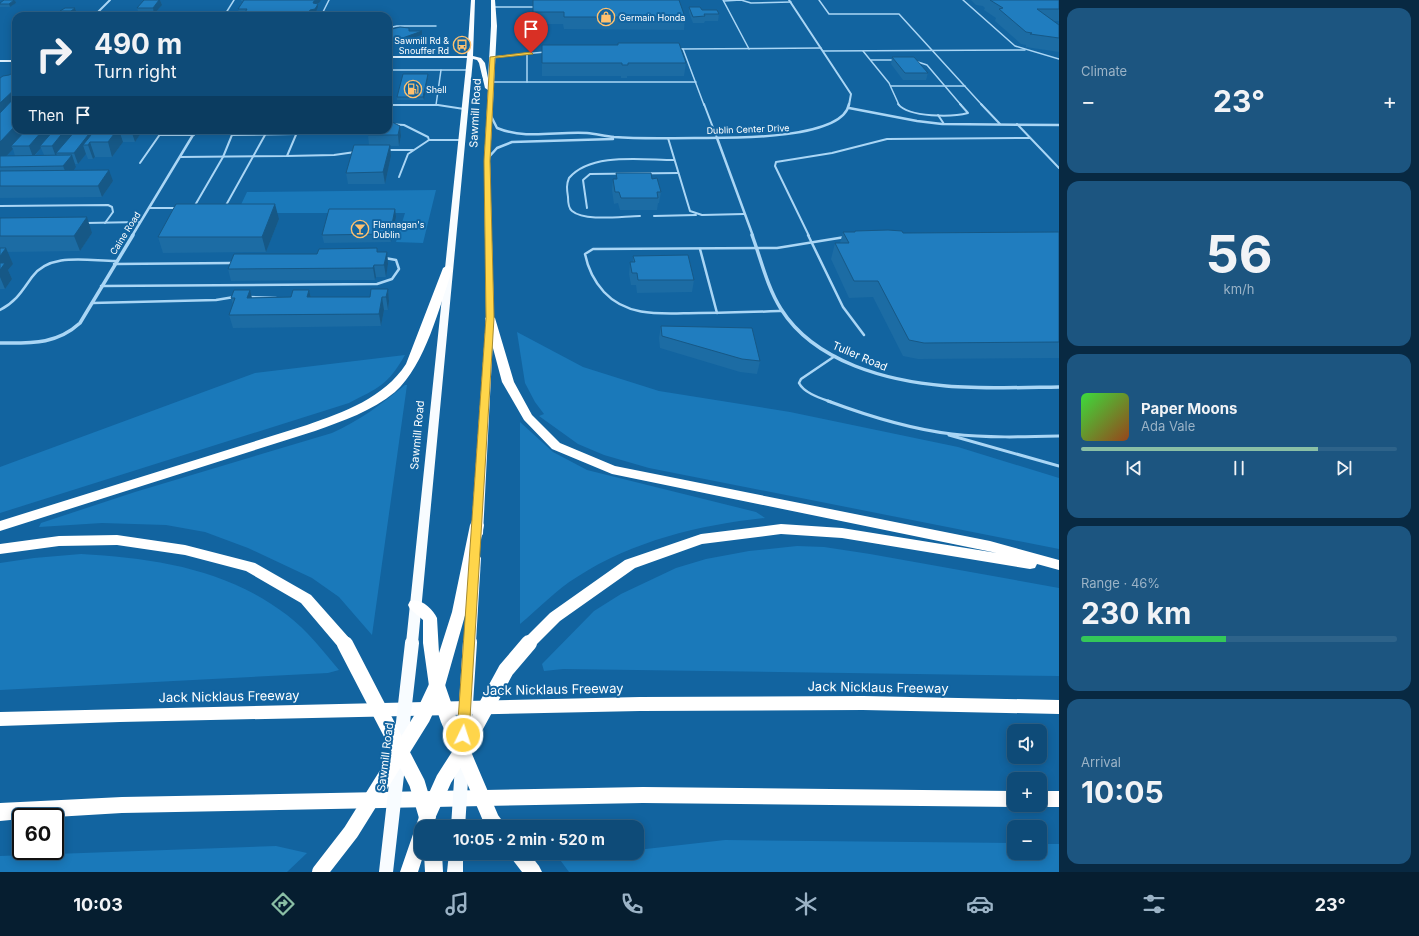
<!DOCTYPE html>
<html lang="en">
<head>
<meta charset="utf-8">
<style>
  body { margin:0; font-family:Inter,sans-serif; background:#1c5580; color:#f1f3f6; height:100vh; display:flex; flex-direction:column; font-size:15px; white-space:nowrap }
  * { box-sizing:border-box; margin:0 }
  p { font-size:13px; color:#9bb3c6 }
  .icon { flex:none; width:22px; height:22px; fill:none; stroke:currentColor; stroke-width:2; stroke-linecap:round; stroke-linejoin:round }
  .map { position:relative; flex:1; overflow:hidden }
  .panel { display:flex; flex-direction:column; gap:8px; padding:8px; background:#082942; width:360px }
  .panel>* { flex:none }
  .hud { position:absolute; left:12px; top:12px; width:380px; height:122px; border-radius:12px; box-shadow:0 2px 10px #0003,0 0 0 1px #2e638a; background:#0e4b78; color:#f1f3f6; overflow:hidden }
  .fabs { position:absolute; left:1007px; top:724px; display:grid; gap:8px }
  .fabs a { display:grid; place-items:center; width:40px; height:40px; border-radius:8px; background:#0e4b78; box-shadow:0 2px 10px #0003,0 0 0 1px #2e638a; font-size:20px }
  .speed { position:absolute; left:12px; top:808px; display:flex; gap:8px; font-size:20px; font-weight:700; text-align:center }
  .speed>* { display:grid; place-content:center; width:52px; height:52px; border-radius:50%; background:#0e4b78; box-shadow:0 2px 10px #0003,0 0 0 1px #2e638a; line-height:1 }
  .speed .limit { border:2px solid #111; border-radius:6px; background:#fff; color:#111 }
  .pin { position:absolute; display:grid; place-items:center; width:34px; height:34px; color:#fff; margin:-41px -17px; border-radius:50% 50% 50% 0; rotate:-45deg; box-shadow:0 0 4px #0007 }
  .pin .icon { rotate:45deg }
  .me { position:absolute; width:44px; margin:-22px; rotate:4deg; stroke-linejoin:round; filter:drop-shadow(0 0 3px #0008) }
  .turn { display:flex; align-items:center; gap:14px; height:84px; padding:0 16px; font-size:18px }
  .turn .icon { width:52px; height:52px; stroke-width:2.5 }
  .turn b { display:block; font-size:28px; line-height:34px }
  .then { display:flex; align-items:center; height:38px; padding:0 16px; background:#0003; gap:8px; font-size:15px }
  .big { font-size:30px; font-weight:700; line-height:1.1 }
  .panel .card { flex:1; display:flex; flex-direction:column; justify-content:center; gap:6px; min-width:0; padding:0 14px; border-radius:12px; background:#1c5580 }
  .panel .dial { align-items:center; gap:0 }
  .dial b { font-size:52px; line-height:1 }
  .song { display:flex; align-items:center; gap:12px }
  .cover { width:48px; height:48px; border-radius:6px; background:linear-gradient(135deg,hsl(120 70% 55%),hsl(20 70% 35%)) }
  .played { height:4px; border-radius:2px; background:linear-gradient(90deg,#8abfa5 75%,#2e638a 75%) }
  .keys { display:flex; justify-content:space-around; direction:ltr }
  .heat { display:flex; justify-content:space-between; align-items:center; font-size:22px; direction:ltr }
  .charge { height:6px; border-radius:3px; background:linear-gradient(90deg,#34c759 46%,#2e638a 0) }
  .trip { position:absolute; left:414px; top:820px; width:230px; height:40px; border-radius:12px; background:#0e4b78; box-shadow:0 2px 10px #0003,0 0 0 1px #2e638a; font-weight:700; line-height:40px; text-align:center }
  .menu { display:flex; height:64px; justify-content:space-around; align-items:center; background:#061e30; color:#9bb3c6 }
  .menu .icon { width:28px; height:28px }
  .menu .current { color:#8abfa5 }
  .menu b { font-size:18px; color:#f1f3f6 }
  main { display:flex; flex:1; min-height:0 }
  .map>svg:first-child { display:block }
  .green { fill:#1a79ba }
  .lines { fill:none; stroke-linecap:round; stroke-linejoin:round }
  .service-far3 { stroke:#aad6f5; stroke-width:1.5 }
  .service-far2 { stroke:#aad6f5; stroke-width:2 }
  .service-far1 { stroke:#aad6f5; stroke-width:2.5 }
  .service { stroke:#aad6f5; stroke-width:3 }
  .minor-far2 { stroke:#aad6f5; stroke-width:2 }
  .minor-far1 { stroke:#aad6f5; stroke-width:2.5 }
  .minor { stroke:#aad6f5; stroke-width:3.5 }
  .secondary { fill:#dbeffd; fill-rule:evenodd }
  .primary { fill:#f8fcff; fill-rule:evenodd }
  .motorway { fill:#fff; fill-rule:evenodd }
  .primary-bridge { stroke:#f8fcff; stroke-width:14 }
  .motorway-bridge { stroke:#fff; stroke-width:16 }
  .wall { fill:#1c6ca4; fill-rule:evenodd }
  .shaded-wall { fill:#165886 }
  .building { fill:#207dbf; stroke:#165886 }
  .route { fill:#ffd54a; stroke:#a68a30 }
  .labels { text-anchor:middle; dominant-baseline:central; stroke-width:4; stroke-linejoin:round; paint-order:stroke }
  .far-poi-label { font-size:9px; fill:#fff; stroke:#1264a0; text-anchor:start }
  .far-street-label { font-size:9px; fill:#fff; stroke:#1264a0 }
  .street-label { font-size:11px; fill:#fff; stroke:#1264a0 }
  .near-street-label { font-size:13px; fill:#fff; stroke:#1264a0 }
</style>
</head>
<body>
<main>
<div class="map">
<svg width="1059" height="872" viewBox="0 0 1059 872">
  <rect width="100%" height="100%" fill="#1264a0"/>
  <g class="green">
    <polygon points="436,190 423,243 396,242 405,213 237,213 247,192"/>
    <polygon points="517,332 583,367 659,391 790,412 958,447 1059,478 1059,549 649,468 604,455 578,444 539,416 544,414 535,402 525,383"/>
    <path d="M405 355C388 385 378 388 349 403L0 513V467L255 373Z"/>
    <path d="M405 385H407L372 635 339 597 312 578 248 548 205 532 166 525 102 523 39 527 41 523 135 492 332 433C359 421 382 404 405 385Z"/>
    <path d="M520 422 553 452 587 470 756 512 765 518C699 525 633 541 577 577 557 589 538 609 520 624Z"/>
    <polygon points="797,546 824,547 870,554 1059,588 1059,676 563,669 544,671 542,664 594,611 621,594 676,568 706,559 749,551"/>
    <path d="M81 554C154 558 227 569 287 615 307 630 323 651 339 670L328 673 0 690V563L34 558Z"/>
    <polygon points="725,840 1014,843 1014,853 1040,853 1040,844 1059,844 1059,872 569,872 555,853 637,853 637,850"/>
    <polygon points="276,846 307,853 287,872 0,872 0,856"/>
  </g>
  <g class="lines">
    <g class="service-far3">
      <polyline points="723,0 749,49"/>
      <polyline points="819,0 829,14 899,14 982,105"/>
      <polyline points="963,0 1015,46 1059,59"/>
      <polyline points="724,1 741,0 751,3 791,2"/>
      <polyline points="493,7 535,7"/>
      <polyline points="224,16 234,0"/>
      <polyline points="321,16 329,0"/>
      <polyline points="388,28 397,26 436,26"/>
      <polyline points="677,49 821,48"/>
      <polyline points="683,49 704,105"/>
      <polyline points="823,51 1025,50"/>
      <polyline points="863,51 889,83 899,105"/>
      <polyline points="527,54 527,82"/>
      <polyline points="493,57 545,52"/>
      <polyline points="871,60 895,60"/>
      <polyline points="915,61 927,65 961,105"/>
      <polyline points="388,70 441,70 436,105"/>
      <polyline points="441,70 468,70"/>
      <polyline points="491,82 696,82"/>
      <polyline points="891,86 965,86"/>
    </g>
    <g class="service-far2">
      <polyline points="704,104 717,138"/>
      <path d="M898 104C909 118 953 117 968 113L960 104"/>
      <polyline points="981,104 1000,124"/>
      <polyline points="388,105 438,105 464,109"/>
      <polyline points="938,115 944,124"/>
      <polyline points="388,124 404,125 428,137 429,140"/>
      <polyline points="1017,124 1059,168"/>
      <polyline points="160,135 194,135"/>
      <polyline points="232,135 296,134"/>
      <polyline points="668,138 690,211 702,215 744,214"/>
      <polyline points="387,150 413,150"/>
      <polyline points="287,156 334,155 355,152"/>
      <polyline points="180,157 287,156 298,130"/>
      <polyline points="140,163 163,130"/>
      <polyline points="399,177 408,154 429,140 461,140"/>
      <polyline points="0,206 108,205 112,207 113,212 105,223"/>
      <polyline points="194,207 223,157 234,130"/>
      <polyline points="225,207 265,135"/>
      <polyline points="149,208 177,208"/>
      <polyline points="587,208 583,180 590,174 678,173"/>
      <path d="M640 216C623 216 585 222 572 211 568 208 568 201 568 197 567 190 566 185 569 178 591 152 643 160 674 160"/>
      <polyline points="654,216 696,215"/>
      <polyline points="86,223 140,222"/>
      <polyline points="809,236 775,166 776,162 832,153 887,139 1030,138"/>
    </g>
    <g class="service-far1">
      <polyline points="808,235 843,307 864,335"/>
      <polyline points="700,249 717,313"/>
      <polyline points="114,264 233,263"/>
      <polyline points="101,286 377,284 392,279 399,269 396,260 385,258"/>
      <polyline points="249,297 276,298"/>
      <polyline points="92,303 216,300 234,297"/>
      <path d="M0 310C16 302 22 291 32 277 50 252 88 261 116 261"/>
      <path d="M782 311C754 312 727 313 699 313 666 313 629 319 604 292 594 281 588 269 585 254L593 249 777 248 845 237"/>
      <path d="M831 402C820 398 804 393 799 383L801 379 835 356"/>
    </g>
    <g class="service">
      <path d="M828 401C868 416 909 429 952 434 987 438 1023 437 1059 436"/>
      <polyline points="949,435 1059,466"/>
    </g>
    <g class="minor-far2">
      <polyline points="789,0 851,94 849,105"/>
      <polyline points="94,16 110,0"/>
    </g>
    <g class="minor-far1">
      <polyline points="849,108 917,121 942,124 1059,125"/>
      <path d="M491 116 497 128C526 140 557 131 587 133 596 134 605 136 614 137 641 139 667 138 694 138 723 138 843 141 849 104"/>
      <polyline points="717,138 753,236"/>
      <polyline points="488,158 497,148 512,142 613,139"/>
      <polyline points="132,236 196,130"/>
    </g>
    <g class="minor">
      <path d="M752 235C761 259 767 287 781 309 798 336 825 354 855 366 921 392 989 388 1059 387"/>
      <path d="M0 343C30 343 56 345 80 323L133 235"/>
    </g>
    <g class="secondary">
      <polygon points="388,56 470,56 472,57 470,58 388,58"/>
      <rect x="0" y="60" width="16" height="2"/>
    </g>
    <g class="primary">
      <polygon points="471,0 475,0 473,56 481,58 485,63 488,78 491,26 491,0 495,0 497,26 490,161 494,318 483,534 481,537 477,538 473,537 471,534 486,318 484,161 488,90 485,88 479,63 477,60 473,59 418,643 416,647 412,648 408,647 406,643 467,57"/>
      <polygon points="475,554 479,555 481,558 476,642 474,646 470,647 466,646 464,642 469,558 471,555"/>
      <polygon points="449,853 463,853 463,872 447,872"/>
    </g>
    <g class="motorway">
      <path d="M448 265 453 268C439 307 426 364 395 392 372 411 343 421 315 431L0 531V521L307 425C344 412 384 398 406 364L443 268Z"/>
      <polygon points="490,315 495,318 514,382 532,415 560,443 615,466 990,541 1059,560 1059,570 1037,564 1035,568 1030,569 842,538 781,534 702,544 635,568 560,621 534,647 529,649 524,647 522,643 524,639 550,613 625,560 701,534 781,524 842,528 997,553 612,474 552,449 524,420 502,382 485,318"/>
      <path d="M477 520 482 521 484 525 466 612 445 686 443 691 437 693 431 691 429 686 423 643V620L410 609 408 605 410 601C420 597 433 609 437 618L439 653 452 612 470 525 472 521Z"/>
      <polygon points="117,535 185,545 255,563 311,595 350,639 352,644 350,649 345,650 340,649 301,603 246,571 185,555 117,545 59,546 0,554 0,544 59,536"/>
      <polygon points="863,696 1059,700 1059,714 863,710 640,711 120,722 0,726 0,712 640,697"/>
      <polygon points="643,787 1014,791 1014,805 1020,805 1014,807 643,803 122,813 55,817 21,817 21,819 0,821 0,803 122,797"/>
      <polygon points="1040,791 1059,791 1059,807 1040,807 1034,805 1040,805"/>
      <polygon points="427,808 433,811 436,817 433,827 421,827 421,853 442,853 443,872 425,872 424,853 418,872 400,872 421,811"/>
      <polygon points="509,853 529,853 539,866 542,872 522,872 512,859"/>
    </g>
    <g class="primary-bridge">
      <polyline points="458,827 470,642"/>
      <polyline points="386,872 412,643"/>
    </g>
    <g class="motorway-bridge">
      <polyline points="345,644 417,783 427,817"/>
      <polyline points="437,686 448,718 491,819 497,827"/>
      <polyline points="427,817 444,779 462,751 506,670 529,643"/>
      <polyline points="320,872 351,832 422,718 437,686"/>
    </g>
  </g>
  <g class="wall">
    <polygon points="15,0 16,3 10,7 0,7 0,3"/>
    <polygon points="144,0 160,0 162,5 154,14 139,14 137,8"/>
    <polygon points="241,0 321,0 319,3 316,4 318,4 318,7 316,12 310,13 239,12 238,9 243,1 241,1"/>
    <polygon points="533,0 685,17 684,30 564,29 563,24 533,24"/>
    <polygon points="971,0 1059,0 1059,21 1053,21 1059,38 1059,52 1026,47 1026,45 1021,44 995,21 996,18 984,10 985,8 983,6 976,5"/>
    <polygon points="689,7 719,14 718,21 705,21 704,23 693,23 689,13"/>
    <polygon points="75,8 76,11 72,14 61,14 60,11"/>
    <polygon points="16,29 16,39 14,39 12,33"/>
    <polygon points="388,30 422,31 422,35 397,43 388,40"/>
    <polygon points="618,43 686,63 684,76 627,76 627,78 621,78 621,76 542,76 542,45 618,45"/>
    <polygon points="892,57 928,73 926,80 903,80 891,64"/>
    <polygon points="428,74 428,77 424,100 397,100 397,97"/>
    <path d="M9 75 16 130H143L135 142H123L112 157H95L93 159H88L86 154 78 164H75L76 167 73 170 113 181 102 197 0 198V78ZM41 148 44 155 35 156ZM13 149 15 156H7Z"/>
    <polygon points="400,126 401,136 399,146 390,146 391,156 385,184 348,184 346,173 369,145 368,135"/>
    <polygon points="250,130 290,130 289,131 250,132"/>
    <polygon points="616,173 630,173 652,179 661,192 659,203 658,203 657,210 620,210 618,203 614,204 612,190 613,179 616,179"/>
    <polygon points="395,209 396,217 391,242 324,243 322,235"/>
    <polygon points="0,218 92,233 80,251 7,252 13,264 8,270 12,279 5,289 0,289"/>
    <polygon points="279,219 266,252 163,253 158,237"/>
    <polygon points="855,231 903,233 1059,232 1059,358 918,359 903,356 873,297 849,298 831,259 835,243 840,243 843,232 854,232"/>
    <polygon points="387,252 388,264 386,277 376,277 375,280 231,281 228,269 317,254"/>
    <polygon points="633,256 694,280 692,292 637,293 636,285 631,285 629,274 630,262 633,262"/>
    <polygon points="388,289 389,301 388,310 384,310 381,326 233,328 229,315 233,305 231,298 291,297 309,290 311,297 370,297"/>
    <polygon points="661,326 760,361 757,374 740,372 660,348 659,338"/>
  </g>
  <g class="shaded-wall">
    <polygon points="15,0 16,3 10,7 9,4"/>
    <polygon points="159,0 160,0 162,5 154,14 153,8"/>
    <polygon points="318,0 321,0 319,3 314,4 313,3 314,1"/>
    <polygon points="318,4 318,7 316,12 310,13 309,16 307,16 310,10"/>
    <polygon points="75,8 76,11 72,14 71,11"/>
    <polygon points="422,31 422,35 397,43 397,40"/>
    <polygon points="428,74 428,77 424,100 423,97"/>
    <polygon points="16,88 16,102 0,118 0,103"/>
    <polygon points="16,125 16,130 30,130 11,146 13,149 0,163 0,142"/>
    <polygon points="400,126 401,136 399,146 398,135"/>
    <polygon points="43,130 57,130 40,146 41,148 33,157 29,146"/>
    <polygon points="65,130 78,130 56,153 57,156 56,157 52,146"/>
    <polygon points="92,130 105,130 90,142 95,157 93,159 88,145 83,145 86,154 78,164 74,153"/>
    <polygon points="117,130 119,130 123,142 112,157 108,142"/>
    <polygon points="131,130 143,130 135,142"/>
    <polygon points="390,145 391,156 385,184 383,172"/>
    <polygon points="72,155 76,167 68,178 63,166"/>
    <polygon points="109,170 113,181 102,197 98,186"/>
    <polygon points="275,204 279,219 266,252 262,237"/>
    <polygon points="395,209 396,217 391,242 390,234"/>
    <polygon points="87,217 92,233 80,251 74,236"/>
    <polygon points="6,248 13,264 8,270 12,279 5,289 0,277 0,256"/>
    <polygon points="387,252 388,264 386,277 384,265"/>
    <polygon points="374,265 376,277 375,280 373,268"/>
    <polygon points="388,289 389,301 388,310 386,297"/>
    <polygon points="250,290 253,302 247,298"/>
    <polygon points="309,290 312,302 307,297"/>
    <polygon points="382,297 384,310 381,326 379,314"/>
  </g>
  <g class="building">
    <polygon points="4,0 14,0 9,4 0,4 0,3"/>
    <polygon points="144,0 159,0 153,8 137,8"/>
    <polygon points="244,0 318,0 314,1 313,3 318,4 315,9 310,10 307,16 243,16 247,9 238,9"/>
    <polygon points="533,0 679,0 685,17 564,17 564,12 533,12"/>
    <polygon points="990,0 1059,0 1059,9 1037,9 1059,25 1059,38 1030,34 1032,33 1026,32 999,9 1003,8"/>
    <polygon points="689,7 700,7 702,10 717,10 719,14 704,14 705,16 693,17"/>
    <polygon points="65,8 75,8 71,11 60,11"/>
    <polygon points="400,27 409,28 409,31 422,31 397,40 388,36 388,30"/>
    <polygon points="16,29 16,33 12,33"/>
    <polygon points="618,43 679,43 686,63 628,63 628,65 622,65 622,63 542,63 542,45 618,45"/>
    <polygon points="892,57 914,57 928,73 905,73"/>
    <polygon points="11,74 16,74 16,88 0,103 0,78 3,76 9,75"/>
    <polygon points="403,74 428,74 423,97 397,97"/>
    <polygon points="16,96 16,125 0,142 0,113"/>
    <polygon points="388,122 392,122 400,126 398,135 368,135 369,130 388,130"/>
    <polygon points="26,130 43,130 29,146 11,146"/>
    <polygon points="54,130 65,130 52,146 40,146"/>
    <polygon points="76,130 92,130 74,153 56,153"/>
    <polygon points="95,130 117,130 108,142 90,142 88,145 83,145"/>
    <polygon points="354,145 390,145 383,172 346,173"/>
    <polygon points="72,155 63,166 0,167 0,156"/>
    <polygon points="109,170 98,186 0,186 0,171"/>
    <polygon points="616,173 651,173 652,179 657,178 661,192 657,192 658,198 621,198 619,192 615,192 613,179 617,179"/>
    <polygon points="176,204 275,204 262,237 158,237"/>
    <polygon points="329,209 395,209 390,234 322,235"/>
    <polygon points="87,217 74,236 0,236 0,218"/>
    <polygon points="888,230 902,231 903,233 1059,232 1059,342 924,343 909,340 878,281 854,281 835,243 849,243 843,232 855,232 855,231"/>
    <polygon points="0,248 6,248 0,256"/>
    <polygon points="377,248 377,252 387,252 384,265 374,265 373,268 228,269 234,254 317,254 319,249"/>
    <polygon points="688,255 694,280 638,280 637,273 632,273 630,262 635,262 633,256"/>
    <polygon points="0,263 5,263 0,270"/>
    <polygon points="371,289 388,289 386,297 382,297 379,314 229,315 235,298 231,298 234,290 250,290 247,298 291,297 293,290 309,290 307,297 370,297"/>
    <polygon points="661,326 752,328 760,361 742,359 662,336"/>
  </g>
  <polygon class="route" points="531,52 533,54 495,58 490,161 494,318 469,735 468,739 463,741 459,739 457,735 486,318 484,161 490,57"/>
  <defs>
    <symbol id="shop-ring" viewBox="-11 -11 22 22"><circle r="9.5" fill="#1264a0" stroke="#ffc16e" stroke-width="1.5"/><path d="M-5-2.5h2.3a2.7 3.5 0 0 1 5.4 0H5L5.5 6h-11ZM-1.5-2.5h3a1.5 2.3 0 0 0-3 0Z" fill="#ffc16e"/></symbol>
    <symbol id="bus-ring" viewBox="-11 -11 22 22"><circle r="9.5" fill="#1264a0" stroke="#ffc16e" stroke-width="1.5"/><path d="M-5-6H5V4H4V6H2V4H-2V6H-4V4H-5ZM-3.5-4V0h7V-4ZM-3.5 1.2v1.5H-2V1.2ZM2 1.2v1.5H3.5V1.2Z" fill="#ffc16e"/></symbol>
    <symbol id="fuel-ring" viewBox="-11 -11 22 22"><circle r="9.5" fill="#1264a0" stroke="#ffc16e" stroke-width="1.5"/><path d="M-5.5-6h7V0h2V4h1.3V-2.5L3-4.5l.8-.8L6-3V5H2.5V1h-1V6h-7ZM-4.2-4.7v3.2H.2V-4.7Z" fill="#ffc16e"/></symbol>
    <symbol id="bar-ring" viewBox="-11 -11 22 22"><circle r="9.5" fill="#1264a0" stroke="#ffc16e" stroke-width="1.5"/><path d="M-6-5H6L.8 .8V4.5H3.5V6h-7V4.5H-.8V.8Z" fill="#ffc16e"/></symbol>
  </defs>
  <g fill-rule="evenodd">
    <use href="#shop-ring" x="596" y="7" width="20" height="20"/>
    <use href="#bus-ring" x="452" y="35" width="20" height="20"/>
    <use href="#fuel-ring" x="403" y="79" width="20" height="20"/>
    <use href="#bar-ring" x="350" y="219" width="20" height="20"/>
  </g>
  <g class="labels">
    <g class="far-poi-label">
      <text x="619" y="17">Germain Honda</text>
      <text x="449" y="40" text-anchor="end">Sawmill Rd &amp;<tspan x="449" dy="10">Snouffer Rd</tspan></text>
      <text x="426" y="89">Shell</text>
      <text x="373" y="224">Flannagan's<tspan x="373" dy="10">Dublin</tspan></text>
    </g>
    <g class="far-street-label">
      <text transform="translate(748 129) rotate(-2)">Dublin Center Drive</text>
      <text transform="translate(125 233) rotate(-58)">Caine Road</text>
    </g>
    <g class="street-label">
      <text transform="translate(475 113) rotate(-87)">Sawmill Road</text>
      <text transform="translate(860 356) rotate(23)">Tuller Road</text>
      <text transform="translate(417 435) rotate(-85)">Sawmill Road</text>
      <text transform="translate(385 757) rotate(-83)">Sawmill Road</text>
    </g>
    <g class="near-street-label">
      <text transform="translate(878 687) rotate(1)">Jack Nicklaus Freeway</text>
      <text transform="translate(553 689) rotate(-1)">Jack Nicklaus Freeway</text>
      <text transform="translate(229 696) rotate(-1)">Jack Nicklaus Freeway</text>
    </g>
  </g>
</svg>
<div class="fabs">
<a><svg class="icon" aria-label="sound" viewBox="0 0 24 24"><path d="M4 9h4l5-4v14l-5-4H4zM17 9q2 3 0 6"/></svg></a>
<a>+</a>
<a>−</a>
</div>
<div class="speed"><div class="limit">60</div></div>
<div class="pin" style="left:531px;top:53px;background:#d93025"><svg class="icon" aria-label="arrive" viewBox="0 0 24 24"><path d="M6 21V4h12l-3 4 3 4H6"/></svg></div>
<svg class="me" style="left:463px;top:735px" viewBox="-20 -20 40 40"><circle r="17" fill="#ffd54a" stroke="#fff" stroke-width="3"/><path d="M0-11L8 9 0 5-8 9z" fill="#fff"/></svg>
<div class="trip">10:05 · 2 min · 520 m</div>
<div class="hud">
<div class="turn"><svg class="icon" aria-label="right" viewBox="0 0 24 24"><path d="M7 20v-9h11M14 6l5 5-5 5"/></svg><div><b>490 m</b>Turn right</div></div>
<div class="then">Then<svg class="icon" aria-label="arrive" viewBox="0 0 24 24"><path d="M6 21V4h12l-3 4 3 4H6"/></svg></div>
</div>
</div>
<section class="panel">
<div class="card"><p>Climate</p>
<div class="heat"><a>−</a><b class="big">23°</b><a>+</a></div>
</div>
<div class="card dial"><b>56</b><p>km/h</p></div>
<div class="card">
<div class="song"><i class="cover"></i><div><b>Paper Moons</b><p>Ada Vale</p></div></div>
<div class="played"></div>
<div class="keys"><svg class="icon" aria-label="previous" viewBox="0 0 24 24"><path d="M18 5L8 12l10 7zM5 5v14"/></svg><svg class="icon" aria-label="pause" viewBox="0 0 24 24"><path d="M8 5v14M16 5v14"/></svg><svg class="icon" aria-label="next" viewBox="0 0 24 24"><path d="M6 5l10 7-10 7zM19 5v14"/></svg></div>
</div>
<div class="card"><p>Range · 46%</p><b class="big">230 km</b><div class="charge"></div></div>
<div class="card"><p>Arrival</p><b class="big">10:05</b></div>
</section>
</main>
<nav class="menu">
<b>10:03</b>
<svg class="icon current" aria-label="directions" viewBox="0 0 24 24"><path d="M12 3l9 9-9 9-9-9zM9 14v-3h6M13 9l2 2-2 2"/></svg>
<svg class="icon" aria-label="music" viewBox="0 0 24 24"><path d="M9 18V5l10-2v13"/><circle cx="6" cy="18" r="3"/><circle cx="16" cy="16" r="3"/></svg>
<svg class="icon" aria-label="phone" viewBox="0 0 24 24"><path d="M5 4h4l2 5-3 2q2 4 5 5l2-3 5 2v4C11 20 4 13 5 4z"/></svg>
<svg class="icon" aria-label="climate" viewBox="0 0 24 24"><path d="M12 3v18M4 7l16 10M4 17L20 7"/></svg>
<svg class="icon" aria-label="car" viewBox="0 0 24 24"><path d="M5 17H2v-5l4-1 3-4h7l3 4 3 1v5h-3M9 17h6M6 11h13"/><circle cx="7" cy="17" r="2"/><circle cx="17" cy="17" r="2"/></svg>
<svg class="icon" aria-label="filters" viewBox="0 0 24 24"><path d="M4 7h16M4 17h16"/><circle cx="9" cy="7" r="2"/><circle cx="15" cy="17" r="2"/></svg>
<b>23°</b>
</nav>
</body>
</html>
